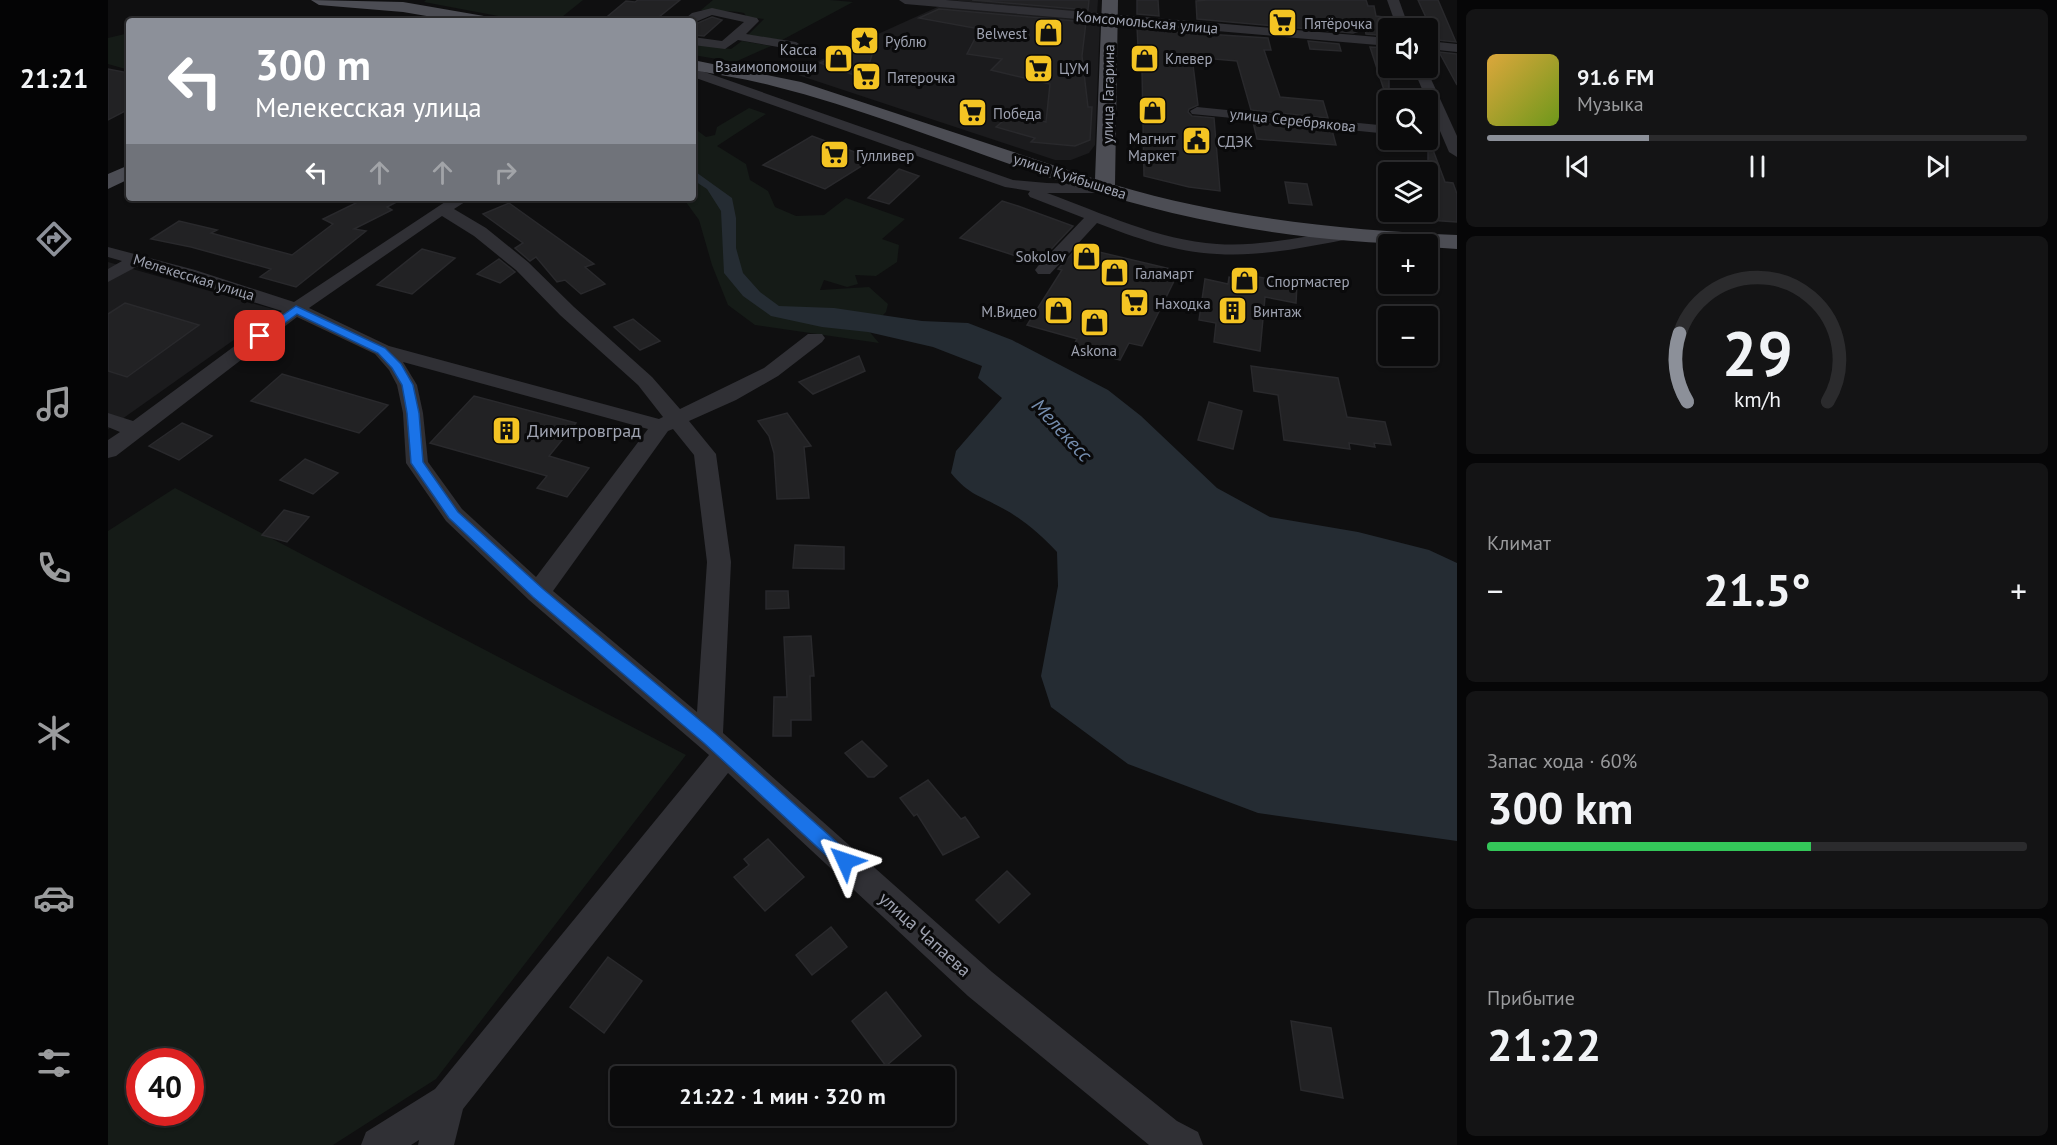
<!DOCTYPE html>
<html lang="ru">
<head>
<meta charset="utf-8">
<style>
  body { margin:0; font-family:"PT Sans",sans-serif; background:#141415; color:#f1f3f6; height:100vh; display:flex; flex-direction:column; font-size:22px; white-space:nowrap }
  * { box-sizing:border-box; margin:0 }
  p { font-size:20px; color:#9a9b9d }
  .icon { flex:none; width:33px; height:33px; fill:none; stroke:currentColor; stroke-width:2; stroke-linecap:round; stroke-linejoin:round }
  .map { position:relative; flex:1; overflow:hidden }
  .drawer { display:flex; flex-direction:column; gap:9px; padding:9px; background:#060607; width:600px }
  .drawer>* { flex:none }
  .top-card { position:absolute; left:18px; top:18px; width:570px; height:183px; border-radius:6px; box-shadow:0 2px 4px #0004,0 0 0 2px #2b2b2d; background:#8c9099; color:#fff; overflow:hidden }
  .buttons { position:absolute; left:1270px; top:18px; display:grid; gap:12px }
  .buttons a { display:grid; place-items:center; width:60px; height:60px; border-radius:6px; background:#0b0b0c; box-shadow:0 2px 4px #0004,0 0 0 2px #2b2b2d; font-size:30px }
  .speed { position:absolute; left:18px; top:1048px; display:flex; gap:12px; font-size:30px; font-weight:700; text-align:center }
  .speed>* { display:grid; place-content:center; width:78px; height:78px; border-radius:50%; background:#0b0b0c; box-shadow:0 2px 4px #0004,0 0 0 2px #2b2b2d; line-height:1 }
  .speed .limit { border:9px solid #d22; background:#fff; color:#111 }
  .pin { position:absolute; display:grid; place-items:center; width:51px; height:51px; color:#fff; margin:-26px; border-radius:12px; box-shadow:0 3px 9px #0006 }
  .me { position:absolute; width:66px; margin:-33px; rotate:312deg; stroke-linejoin:round; filter:drop-shadow(0 0 4px #0008) }
  .turn { display:flex; align-items:center; gap:21px; height:126px; padding:0 30px; font-size:27px }
  .turn .icon { width:78px; height:78px; stroke-width:2.5 }
  .turn b { display:block; font-size:42px; line-height:51px }
  .lanes { display:flex; align-items:center; height:57px; padding:0 30px; background:#0003; justify-content:center; gap:30px; direction:ltr }
  .lanes .off { opacity:.35 }
  .big { font-size:45px; font-weight:700; line-height:1.1 }
  .drawer .tile { flex:1; display:flex; flex-direction:column; justify-content:center; gap:9px; min-width:0; padding:0 21px; border-radius:9px; background:#141415 }
  .drawer .dial { align-items:center; gap:0 }
  .dial svg { height:156px; overflow:visible; fill:none; stroke:#2b2b2d; stroke-width:7; stroke-linecap:round; text-anchor:middle }
  .dial text { fill:#f1f3f6; stroke:none }
  .song { display:flex; align-items:center; gap:18px }
  .cover { width:72px; height:72px; border-radius:9px; background:linear-gradient(135deg,hsl(40 70% 55%),hsl(80 70% 35%)) }
  .played { height:6px; border-radius:3px; background:linear-gradient(90deg,#8c9099 30%,#2b2b2d 30%) }
  .keys { display:flex; justify-content:space-around; direction:ltr }
  .heat { display:flex; justify-content:space-between; align-items:center; font-size:33px; direction:ltr }
  .charge { height:9px; border-radius:4px; background:linear-gradient(90deg,#34c759 60%,#2b2b2d 0) }
  .trip { position:absolute; left:502px; top:1066px; width:345px; height:60px; border-radius:6px; background:#0b0b0c; box-shadow:0 2px 4px #0004,0 0 0 2px #2b2b2d; font-weight:700; line-height:60px; text-align:center }
  main { display:flex; flex:1; min-height:0 }
  .menu { display:flex; flex-direction:column; width:108px; justify-content:space-around; align-items:center; background:#040405; color:#9a9b9d }
  .menu .icon { width:42px; height:42px }
  .menu .on { color:#8c9099 }
  .menu b { font-size:27px; color:#f1f3f6 }
  .map>svg:first-child { display:block }
  .built { fill:#1b1b1d }
  .green { fill:#151b17; fill-rule:evenodd }
  .water { fill:#252c33 }
  .building { fill:#222224; stroke:#29292c; stroke-width:1.5 }
  .lines { fill:none; stroke-linecap:round; stroke-linejoin:round }
  .minor { fill:#303035; fill-rule:evenodd }
  .major { fill:#4c4d54; fill-rule:evenodd }
  .route { fill:#1a73e8; stroke:#114b97; stroke-width:1.5 }
  .labels { text-anchor:middle; dominant-baseline:central; stroke-width:6; stroke-linejoin:round; paint-order:stroke }
  .far-street-label { font-size:15px; fill:#9fa3b1; stroke:#0a0a0b }
  .far-poi-label { font-size:15px; fill:#9fa3b1; stroke:#0a0a0b; text-anchor:start }
  .poi-label { font-size:18px; fill:#9fa3b1; stroke:#0a0a0b; text-anchor:start }
  .street-label { font-size:18px; fill:#9fa3b1; stroke:#0a0a0b }
  .water-label { font-size:20px; font-style:italic; fill:#758dae; stroke:#0a0a0b }
</style>
</head>
<body>
<main>
<nav class="menu">
<b>21:21</b>
<svg class="icon on" aria-label="directions" viewBox="0 0 24 24"><path d="M12 3l9 9-9 9-9-9zM9 14v-3h6M13 9l2 2-2 2"/></svg>
<svg class="icon" aria-label="music" viewBox="0 0 24 24"><path d="M9 18V5l10-2v13"/><circle cx="6" cy="18" r="3"/><circle cx="16" cy="16" r="3"/></svg>
<svg class="icon" aria-label="phone" viewBox="0 0 24 24"><path d="M5 4h4l2 5-3 2q2 4 5 5l2-3 5 2v4C11 20 4 13 5 4z"/></svg>
<svg class="icon" aria-label="climate" viewBox="0 0 24 24"><path d="M12 3v18M4 7l16 10M4 17L20 7"/></svg>
<svg class="icon" aria-label="car" viewBox="0 0 24 24"><path d="M5 17H2v-5l4-1 3-4h7l3 4 3 1v5h-3M9 17h6M6 11h13"/><circle cx="7" cy="17" r="2"/><circle cx="17" cy="17" r="2"/></svg>
<svg class="icon" aria-label="filters" viewBox="0 0 24 24"><path d="M4 7h16M4 17h16"/><circle cx="9" cy="7" r="2"/><circle cx="15" cy="17" r="2"/></svg>
</nav>
<div class="map">
<svg width="1349" height="1145" viewBox="0 0 1349 1145">
  <rect width="100%" height="100%" fill="#0f0f10"/>
  <g class="built">
    <polygon points="840,0 990,0 989,14"/>
    <polygon points="834,5 992,20 987,145 981,153 963,160 947,160 684,73"/>
    <polygon points="0,262 168,310 0,429"/>
  </g>
  <g class="green">
    <polygon points="318,0 475,0 449,21 417,21 316,2"/>
    <path d="M605 0H722L745 2 674 40 640 35 656 19 639 17 636 13C621 10 608 12 593 10Z"/>
    <polygon points="21,33 21,70 0,64 0,38"/>
    <polygon points="634,41 663,46 627,62 585,55 585,44 623,49"/>
    <polygon points="641,108 658,114 609,146 638,164 642,180 660,191 667,207 688,216 716,215 738,198 797,219 774,239 791,245 789,262 768,276 747,275 750,284 739,287 716,280 712,290 761,287 780,304 778,312 760,330 771,343 647,325 620,305 604,265 591,220 575,198 585,198 585,135 590,131 598,137 607,135 609,127"/>
    <path d="M67 488 578 755 328 1079 225 1145H0V531ZM32 1062H82V1113H32Z"/>
  </g>
  <path class="water" d="M585 170 624 198 628 218V248L635 273 652 292 671 306 726 308 814 321 860 323 904 340 1000 390 1033 416 1109 488 1162 517 1250 532 1321 550 1349 563V841L1150 813 1020 764 943 707 933 676 950 586 949 552C933 535 915 519 894 508 871 495 861 495 843 473L848 451 894 398 870 378 874 366 825 347 760 332 714 327 663 316 635 296 616 273 613 211 599 189 585 180Z"/>
  <g class="building">
    <polygon points="530,0 572,0 546,21 494,21 518,1 527,2"/>
    <polygon points="864,0 981,0 980,10"/>
    <polygon points="1029,0 1050,0 1051,16 1029,14"/>
    <polygon points="1099,0 1258,0 1260,6 1266,6 1268,16 1275,17 1281,36 1258,34 1257,29 1245,33 1089,19 1088,1"/>
    <polygon points="1310,0 1330,0 1348,42 1320,39 1320,22"/>
    <polygon points="831,9 978,22 974,56 980,107 984,107 982,140 967,146 923,142 927,138 888,127 905,113 938,122 942,84 883,70 894,59 859,54 872,29 811,18"/>
    <polygon points="604,17 614,20 596,36 585,35 585,25"/>
    <polygon points="1029,26 1051,28 1051,31 1160,38 1163,50 1156,50 1172,97 1215,101 1220,118 1143,110 1129,61 1084,57 1090,105 1081,109 1080,112 1084,116 1106,118 1112,191 1081,187 1036,176 1034,70 1031,69"/>
    <polygon points="769,38 760,68 746,75 712,63"/>
    <polygon points="1200,41 1231,44 1233,51 1202,49"/>
    <polygon points="1262,47 1281,48 1281,92 1277,93"/>
    <polygon points="1331,52 1349,54 1349,85"/>
    <polygon points="0,69 21,73 21,109 0,120"/>
    <polygon points="1145,122 1224,130 1228,145 1149,139"/>
    <polygon points="704,136 765,159 717,189 655,165"/>
    <polygon points="1320,142 1322,142 1337,182 1345,183 1349,194 1349,222 1320,220"/>
    <polygon points="791,169 811,176 781,204 760,198"/>
    <polygon points="1177,182 1199,184 1204,205 1181,203"/>
    <polygon points="258,198 296,198 279,207 284,210 246,229 258,231 188,287 152,277 163,269 83,247 43,239 71,221 109,230 103,233 184,255 225,224 215,219"/>
    <polygon points="894,201 910,206 965,226 930,263 852,238"/>
    <polygon points="401,203 486,264 477,267 497,284 473,294 457,280 449,282 428,257 422,261 407,248 415,243 375,214"/>
    <polygon points="970,247 1071,271 1034,346 1021,343 1012,360 965,346 969,339 919,325 954,270 950,269"/>
    <polygon points="314,249 347,258 304,294 269,285"/>
    <polygon points="391,259 407,272 392,283 369,274"/>
    <polygon points="1145,276 1189,284 1188,303 1157,297 1152,351 1106,342 1108,323 1091,320 1097,279 1120,284 1121,277 1145,281"/>
    <polygon points="17,303 91,325 19,377 0,371 0,314"/>
    <polygon points="525,319 552,341 532,350 506,327"/>
    <polygon points="751,356 757,371 705,394 691,382"/>
    <polygon points="1143,366 1230,378 1239,417 1277,422 1283,445 1266,443 1267,447 1241,443 1242,449 1176,440 1170,395 1146,391"/>
    <polygon points="174,374 280,405 251,433 143,401"/>
    <polygon points="366,396 468,423 441,456 481,468 459,497 429,488 439,476 322,443"/>
    <polygon points="1101,402 1134,411 1125,449 1090,440"/>
    <polygon points="679,413 703,446 696,447 701,498 669,499 666,453 661,436 650,421"/>
    <polygon points="74,423 104,436 71,460 41,446"/>
    <polygon points="197,459 230,473 205,494 172,480"/>
    <polygon points="176,510 201,517 179,542 154,535"/>
    <polygon points="687,545 736,547 736,569 685,568"/>
    <polygon points="658,591 680,591 681,608 658,609"/>
    <polygon points="703,636 706,676 702,676 703,720 683,720 683,736 665,736 666,697 679,697 676,637"/>
    <polygon points="754,741 779,766 766,777 760,777 737,753"/>
    <polygon points="820,780 853,819 857,817 871,837 835,855 809,814 806,816 792,798"/>
    <polygon points="660,839 696,877 657,911 626,877 641,865 636,859"/>
    <polygon points="899,871 922,894 891,923 868,900"/>
    <polygon points="723,927 739,947 704,975 688,955"/>
    <polygon points="500,957 534,981 496,1033 462,1007"/>
    <polygon points="778,992 813,1036 778,1066 744,1021"/>
    <polygon points="1183,1021 1223,1028 1235,1098 1193,1090"/>
  </g>
  <g class="lines">
    <g class="minor">
      <polygon points="791,0 838,0 1281,38 1281,46 797,4"/>
      <polygon points="1279,0 1291,0 1301,28 1289,28"/>
      <polygon points="604,8 649,18 651,21 638,34 688,42 694,46 688,50 630,40 617,49 585,45 585,37 614,41 636,22 604,15 585,23 585,21 574,21 584,13"/>
      <polygon points="1320,41 1349,44 1349,52 1320,49"/>
      <path d="M585 68 905 180 939 183 1003 185 1005 188 997 193H939C994 213 1050 240 1109 244 1154 247 1198 236 1241 229L1249 234 1241 239C1198 247 1153 257 1109 254 1067 252 1028 238 989 223L942 274H930L927 270 930 266 976 218 922 197 920 194 922 191 897 187 585 77Z"/>
      <polygon points="1305,68 1318,68 1349,136 1349,157 1341,152"/>
      <polygon points="1089,107 1281,126 1281,134 1084,114 1082,111"/>
      <path d="M343 198H363L346 209 378 228 420 262 466 307 544 377 572 409 656 368 700 334H714L717 338 714 342 670 376 628 400 581 421 608 454 623 562 615 733 884 972 1069 1121 1090 1132 1095 1145H1041L860 996 620 773 355 1109 346 1145H310L311 1140 303 1145H253L258 1132 327 1089 601 755 421 600 338 521 298 463 295 413 289 385 281 370 267 354 189 317 8 456 0 458V440L12 432 0 427V413L25 421 174 311 30 266 0 282V269L14 261 0 257V247L87 270 186 302ZM334 216 366 236 408 270 452 315 530 385 555 417 551 419 281 346 201 308ZM295 362 540 429 428 577 354 509 320 462 315 413 309 385ZM565 429 586 455 599 562 589 712 445 591 560 431Z"/>
    </g>
    <g class="major">
      <polygon points="203,0 295,2 376,16 384,21 348,21 295,12 211,5"/>
      <path d="M994 0H1010L1007 185C1118 218 1234 230 1349 235V249L1320 247V244C1202 244 1080 222 967 186 866 154 768 112 665 86 639 79 612 75 585 70V60L693 82 987 179Z"/>
      <polygon points="21,165 21,179 0,189 0,174"/>
    </g>
  </g>
  <polygon class="route" points="188,306 277,348 293,364 305,385 311,413 315,462 350,512 435,589 607,733 743,855 746,861 743,867 737,869 731,867 596,743 425,597 341,518 303,463 299,413 294,385 284,368 270,353 189,314 156,338 148,338 148,334"/>
  <defs>
    <symbol id="supermarket-square" viewBox="-11 -11 22 22"><rect x="-9" y="-9" width="18" height="18" rx="4" fill="#f4c423" stroke="#0a0a0b"/><path d="M-6-5.5h2.5l.6 2H6L4.5 2H-2.5L-4.4-4H-6ZM-1.5 3.2a1.3 1.3 0 1 0 .1 0ZM3 3.2a1.3 1.3 0 1 0 .1 0Z" fill="#111"/></symbol>
    <symbol id="shop-square" viewBox="-11 -11 22 22"><rect x="-9" y="-9" width="18" height="18" rx="4" fill="#f4c423" stroke="#0a0a0b"/><path d="M-5-2.5h2.3a2.7 3.5 0 0 1 5.4 0H5L5.5 6h-11ZM-1.5-2.5h3a1.5 2.3 0 0 0-3 0Z" fill="#111"/></symbol>
    <symbol id="sight-square" viewBox="-11 -11 22 22"><rect x="-9" y="-9" width="18" height="18" rx="4" fill="#f4c423" stroke="#0a0a0b"/><path d="M0-6L1.8-2.2L6-1.7L2.9 1.2L3.7 5.4L0 3.3L-3.7 5.4L-2.9 1.2L-6-1.7L-1.8-2.2Z" fill="#111"/></symbol>
    <symbol id="civic-square" viewBox="-11 -11 22 22"><rect x="-9" y="-9" width="18" height="18" rx="4" fill="#f4c423" stroke="#0a0a0b"/><path d="M-.6-6.5H3V-4.5H.6V-3L4-1V1h2V6H-6V1h2V-1L-.6-3ZM-1.2 2.5V6h2.4V2.5Z" fill="#111"/></symbol>
    <symbol id="building-square" viewBox="-11 -11 22 22"><rect x="-9" y="-9" width="18" height="18" rx="4" fill="#f4c423" stroke="#0a0a0b"/><path d="M-4-6H4V6H1V3H-1V6H-4ZM-2.5-4.3h1.7v1.8h-1.7ZM.8-4.3h1.7v1.8H.8ZM-2.5-1h1.7V.8h-1.7ZM.8-1h1.7V.8H.8Z" fill="#111"/></symbol>
  </defs>
  <g fill-rule="evenodd">
    <use href="#supermarket-square" x="1158" y="6" width="33" height="33"/>
    <use href="#shop-square" x="924" y="16" width="33" height="33"/>
    <use href="#sight-square" x="740" y="24" width="33" height="33"/>
    <use href="#shop-square" x="714" y="42" width="33" height="33"/>
    <use href="#shop-square" x="1020" y="42" width="33" height="33"/>
    <use href="#supermarket-square" x="914" y="52" width="33" height="33"/>
    <use href="#supermarket-square" x="742" y="60" width="33" height="33"/>
    <use href="#shop-square" x="1028" y="94" width="33" height="33"/>
    <use href="#supermarket-square" x="848" y="96" width="33" height="33"/>
    <use href="#civic-square" x="1072" y="124" width="33" height="33"/>
    <use href="#supermarket-square" x="710" y="138" width="33" height="33"/>
    <use href="#shop-square" x="962" y="240" width="33" height="33"/>
    <use href="#shop-square" x="990" y="256" width="33" height="33"/>
    <use href="#shop-square" x="1120" y="264" width="33" height="33"/>
    <use href="#supermarket-square" x="1010" y="286" width="33" height="33"/>
    <use href="#shop-square" x="934" y="294" width="33" height="33"/>
    <use href="#building-square" x="1108" y="294" width="33" height="33"/>
    <use href="#shop-square" x="970" y="306" width="33" height="33"/>
    <use href="#building-square" x="382" y="414" width="33" height="33"/>
  </g>
  <g class="labels">
    <g class="far-street-label">
      <text transform="translate(1039 22) rotate(5)">Комсомольская улица</text>
      <text transform="translate(1000 94) rotate(-89)">улица Гагарина</text>
      <text transform="translate(1185 120) rotate(6)">улица Серебрякова</text>
      <text transform="translate(962 176) rotate(18)">улица Куйбышева</text>
      <text transform="translate(86 277) rotate(17)">Мелекесская улица</text>
    </g>
    <g class="far-poi-label">
      <text x="1196" y="23">Пятёрочка</text>
      <text x="919" y="33" text-anchor="end">Belwest</text>
      <text x="777" y="41">Рублю</text>
      <text x="709" y="49" text-anchor="end">Касса<tspan x="709" dy="17">Взаимопомощи</tspan></text>
      <text x="1057" y="58">Клевер</text>
      <text x="951" y="68">ЦУМ</text>
      <text x="779" y="77">Пятерочка</text>
      <text x="885" y="113">Победа</text>
      <text x="1044" y="138" text-anchor="middle">Магнит<tspan x="1044" dy="17">Маркет</tspan></text>
      <text x="1109" y="141">СДЭК</text>
      <text x="748" y="155">Гулливер</text>
      <text x="958" y="256" text-anchor="end">Sokolov</text>
      <text x="1027" y="273">Галамарт</text>
      <text x="1158" y="281">Спортмастер</text>
      <text x="1047" y="303">Находка</text>
      <text x="929" y="311" text-anchor="end">М.Видео</text>
      <text x="1145" y="311">Винтаж</text>
      <text x="986" y="350" text-anchor="middle">Askona</text>
    </g>
    <g class="poi-label">
      <text x="419" y="430">Димитровград</text>
    </g>
    <g class="street-label">
      <text transform="translate(817 934) rotate(42)">улица Чапаева</text>
    </g>
    <g class="water-label">
      <text transform="translate(954 430) rotate(47)">Мелекесс</text>
    </g>
  </g>
</svg>
<div class="buttons">
<a><svg class="icon" aria-label="sound" viewBox="0 0 24 24"><path d="M4 9h4l5-4v14l-5-4H4zM17 9q2 3 0 6"/></svg></a>
<a><svg class="icon" aria-label="search" viewBox="0 0 24 24"><circle cx="10" cy="10" r="6"/><path d="M15 15l6 6"/></svg></a>
<a><svg class="icon" aria-label="layers" viewBox="0 0 24 24"><path d="M12 4l9 5-9 5-9-5zM3 14l9 5 9-5"/></svg></a>
<a>+</a>
<a>−</a>
</div>
<div class="speed"><div class="limit">40</div></div>
<div class="pin" style="left:152px;top:336px;background:#d93025"><svg class="icon" aria-label="arrive" viewBox="0 0 24 24"><path d="M6 21V4h12l-3 4 3 4H6"/></svg></div>
<svg class="me" style="left:737px;top:861px" viewBox="-20 -20 40 40"><path d="M0-17L14 15 0 8-14 15z" fill="#1a73e8" stroke="#fff" stroke-width="4"/></svg>
<div class="trip">21:22 · 1 мин · 320 m</div>
<div class="top-card">
<div class="turn"><svg class="icon" aria-label="left" viewBox="0 0 24 24"><path d="M17 20v-9H6M10 6l-5 5 5 5"/></svg><div><b>300 m</b>Мелекесская улица</div></div>
<div class="lanes"><svg class="icon" aria-label="left" viewBox="0 0 24 24"><path d="M17 20v-9H6M10 6l-5 5 5 5"/></svg><svg class="icon off" aria-label="ahead" viewBox="0 0 24 24"><path d="M12 20V5M6 11l6-6 6 6"/></svg><svg class="icon off" aria-label="ahead" viewBox="0 0 24 24"><path d="M12 20V5M6 11l6-6 6 6"/></svg><svg class="icon off" aria-label="right" viewBox="0 0 24 24"><path d="M7 20v-9h11M14 6l5 5-5 5"/></svg></div>
</div>
</div>
<section class="drawer">
<div class="tile">
<div class="song"><i class="cover"></i><div><b>91.6 FM</b><p>Музыка</p></div></div>
<div class="played"></div>
<div class="keys"><svg class="icon" aria-label="previous" viewBox="0 0 24 24"><path d="M18 5L8 12l10 7zM5 5v14"/></svg><svg class="icon" aria-label="pause" viewBox="0 0 24 24"><path d="M8 5v14M16 5v14"/></svg><svg class="icon" aria-label="next" viewBox="0 0 24 24"><path d="M6 5l10 7-10 7zM19 5v14"/></svg></div>
</div>
<div class="tile dial"><svg viewBox="0 0 100 80">
<path d="M14 69A42 42 0 1 1 86 69"/>
<path d="M14 69A42 42 0 0 1 10 34" stroke="#8c9099"/>
<text x="50" y="56" font-size="32" font-weight="700">29</text>
<text x="50" y="72" font-size="11">km/h</text>
</svg></div>
<div class="tile"><p>Климат</p>
<div class="heat"><a>−</a><b class="big">21.5°</b><a>+</a></div>
</div>
<div class="tile"><p>Запас хода · 60%</p><b class="big">300 km</b><div class="charge"></div></div>
<div class="tile"><p>Прибытие</p><b class="big">21:22</b></div>
</section>
</main>
</body>
</html>
